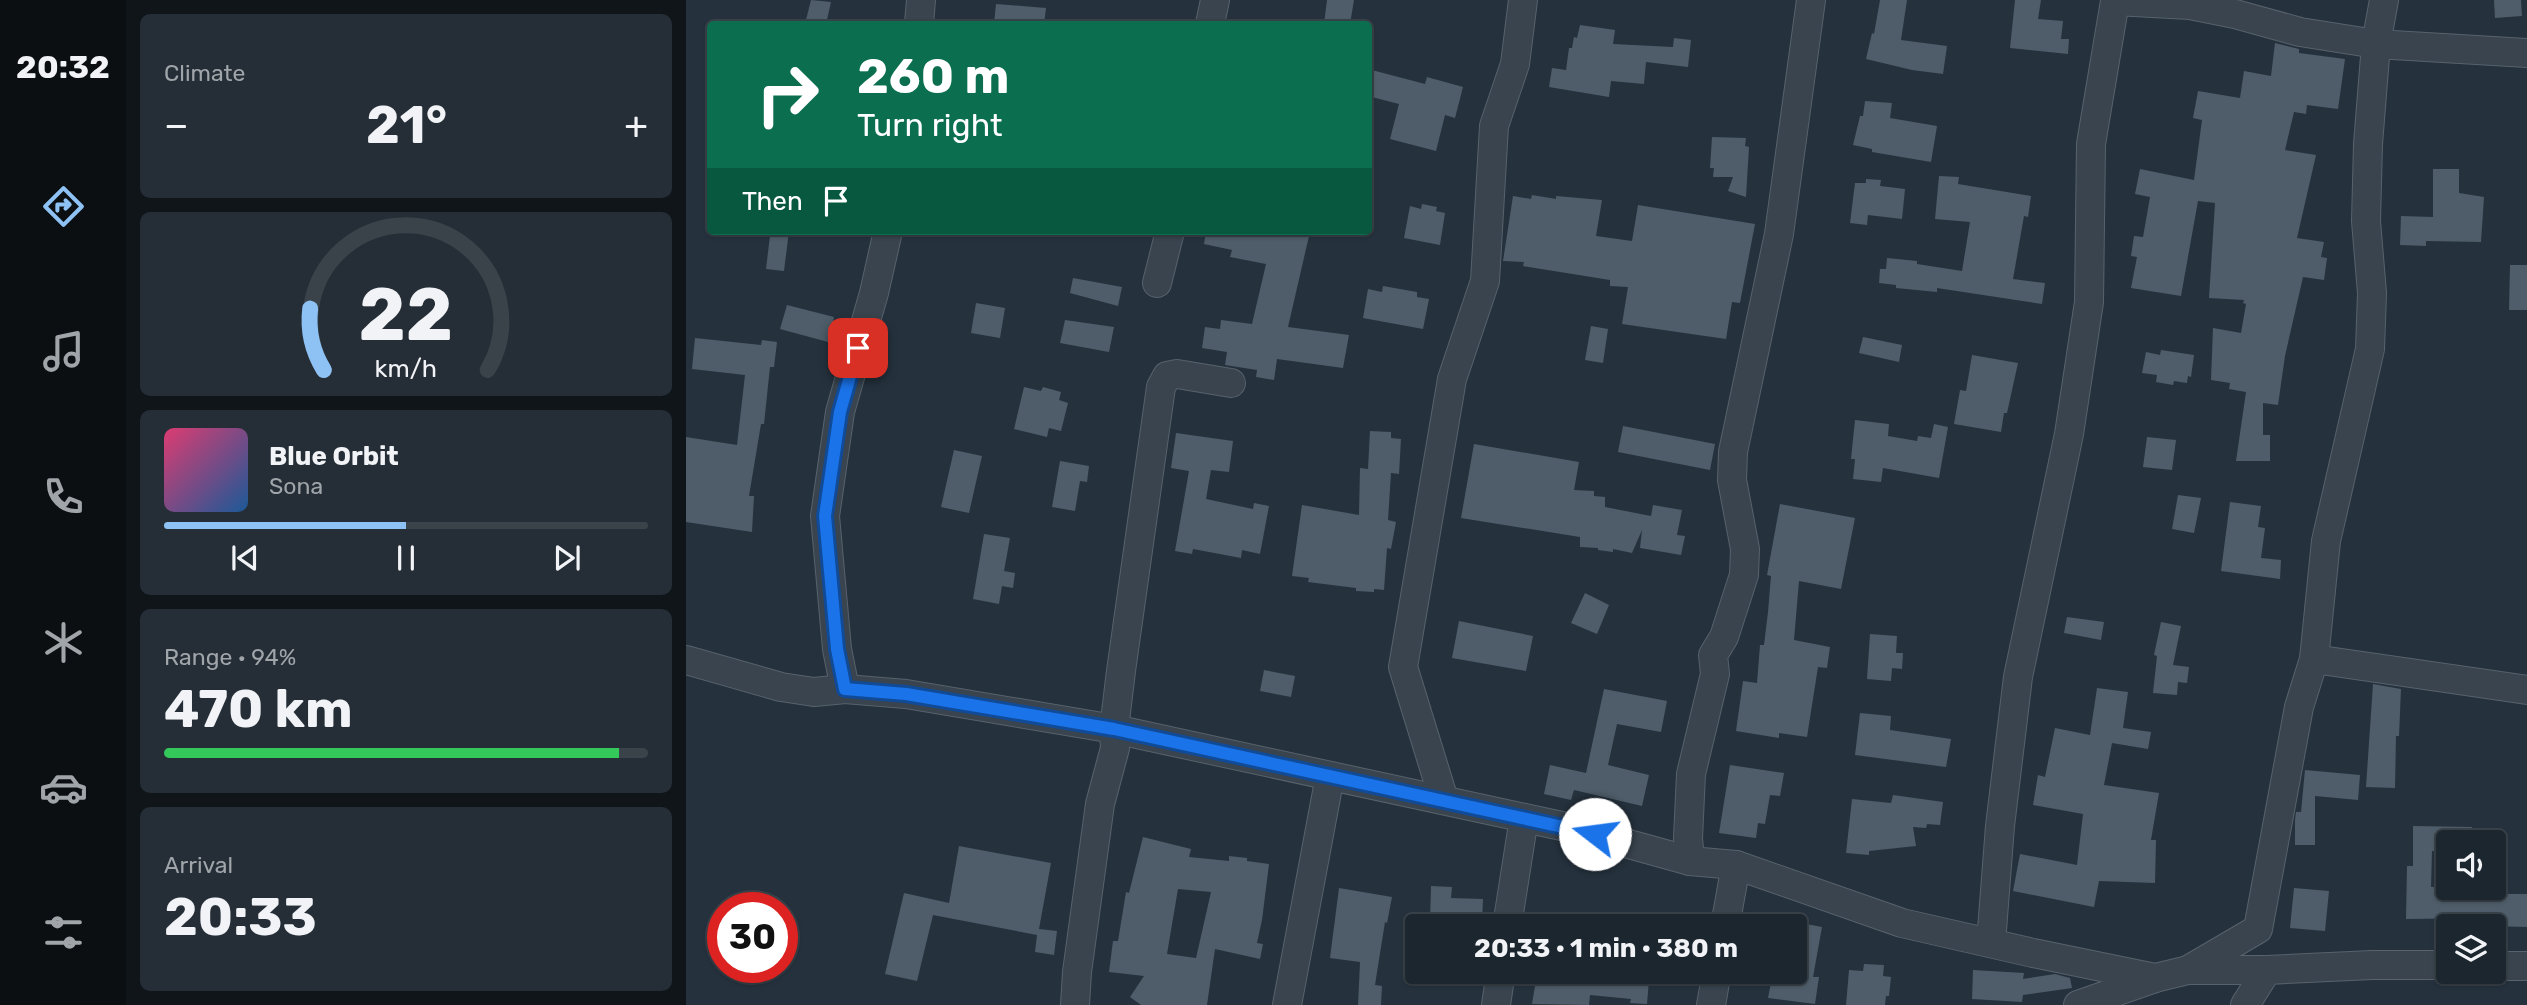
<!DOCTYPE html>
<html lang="en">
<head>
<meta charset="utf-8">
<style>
  body { margin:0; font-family:Rubik,sans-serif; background:#252e36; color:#f1f3f6; height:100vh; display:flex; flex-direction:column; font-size:26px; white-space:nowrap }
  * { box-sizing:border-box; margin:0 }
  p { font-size:23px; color:#a0a5aa }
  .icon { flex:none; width:38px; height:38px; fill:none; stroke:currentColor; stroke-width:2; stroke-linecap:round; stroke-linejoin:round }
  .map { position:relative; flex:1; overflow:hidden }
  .side { display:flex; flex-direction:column; gap:14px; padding:14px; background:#0f1519; width:560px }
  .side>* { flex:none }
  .hud { position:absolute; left:21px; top:21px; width:665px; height:214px; border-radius:7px; box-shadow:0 2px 5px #0004,0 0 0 2px #3a434a; background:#0b6e4f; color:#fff; overflow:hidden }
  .buttons { position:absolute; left:1750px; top:830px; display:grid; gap:14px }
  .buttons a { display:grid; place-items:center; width:70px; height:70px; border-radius:7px; background:#1c262e; box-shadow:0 2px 5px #0004,0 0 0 2px #3a434a; font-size:35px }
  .speed { position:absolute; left:21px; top:892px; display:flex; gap:14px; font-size:35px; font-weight:700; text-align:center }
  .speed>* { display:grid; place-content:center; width:91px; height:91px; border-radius:50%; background:#1c262e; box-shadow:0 2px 5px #0004,0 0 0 2px #3a434a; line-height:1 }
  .speed .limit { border:10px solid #d22; background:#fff; color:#111 }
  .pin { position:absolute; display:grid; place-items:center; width:60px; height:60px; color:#fff; margin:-30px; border-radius:14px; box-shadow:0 4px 10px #0006 }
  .me { position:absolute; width:77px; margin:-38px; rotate:285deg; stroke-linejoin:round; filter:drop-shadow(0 0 5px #0008) }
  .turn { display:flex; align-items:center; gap:24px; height:147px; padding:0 35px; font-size:32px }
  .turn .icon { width:91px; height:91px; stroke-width:2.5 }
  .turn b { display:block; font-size:49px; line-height:60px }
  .then { display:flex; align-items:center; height:66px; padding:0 35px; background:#0003; gap:14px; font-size:26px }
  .big { font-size:52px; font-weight:700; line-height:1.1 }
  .side .tile { flex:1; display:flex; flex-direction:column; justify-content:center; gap:10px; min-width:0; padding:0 24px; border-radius:10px; background:#252e36 }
  .side .dial { align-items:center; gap:0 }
  .dial svg { height:182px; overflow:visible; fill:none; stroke:#3a434a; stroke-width:7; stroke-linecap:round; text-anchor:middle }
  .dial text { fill:#f1f3f6; stroke:none }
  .song { display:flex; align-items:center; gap:21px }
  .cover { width:84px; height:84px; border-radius:10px; background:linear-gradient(135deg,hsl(340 70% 55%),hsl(210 70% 35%)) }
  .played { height:7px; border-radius:4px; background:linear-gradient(90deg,#8ec1f4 50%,#3a434a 50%) }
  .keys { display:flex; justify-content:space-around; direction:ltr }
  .heat { display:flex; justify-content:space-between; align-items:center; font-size:38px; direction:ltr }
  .charge { height:10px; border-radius:5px; background:linear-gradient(90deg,#34c759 94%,#3a434a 0) }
  .trip { position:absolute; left:719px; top:914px; width:402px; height:70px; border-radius:7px; background:#1c262e; box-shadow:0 2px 5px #0004,0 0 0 2px #3a434a; font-weight:700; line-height:70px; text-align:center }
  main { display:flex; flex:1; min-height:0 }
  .tabs { display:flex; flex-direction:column; width:126px; justify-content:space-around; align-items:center; background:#0b0f12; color:#a0a5aa }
  .tabs .icon { width:49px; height:49px }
  .tabs .current { color:#8ec1f4 }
  .tabs b { font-size:32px; color:#f1f3f6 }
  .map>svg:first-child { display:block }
  .building { fill:#4e5d69; fill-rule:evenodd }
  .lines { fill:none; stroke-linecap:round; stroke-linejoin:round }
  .minor-casing { stroke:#57626c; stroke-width:30 }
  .minor { stroke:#39444e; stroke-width:28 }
  .route-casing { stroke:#114b97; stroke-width:18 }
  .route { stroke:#1a73e8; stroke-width:12 }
</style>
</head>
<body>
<main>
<nav class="tabs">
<b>20:32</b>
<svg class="icon current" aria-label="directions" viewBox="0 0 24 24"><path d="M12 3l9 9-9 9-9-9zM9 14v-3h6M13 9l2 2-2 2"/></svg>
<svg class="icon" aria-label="music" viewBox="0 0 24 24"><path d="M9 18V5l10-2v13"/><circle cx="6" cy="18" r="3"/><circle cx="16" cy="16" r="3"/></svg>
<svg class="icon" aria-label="phone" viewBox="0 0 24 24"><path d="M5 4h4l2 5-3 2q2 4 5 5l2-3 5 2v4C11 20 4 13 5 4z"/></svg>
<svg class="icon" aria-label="climate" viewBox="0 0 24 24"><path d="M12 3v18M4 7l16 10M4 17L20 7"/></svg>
<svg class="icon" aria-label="car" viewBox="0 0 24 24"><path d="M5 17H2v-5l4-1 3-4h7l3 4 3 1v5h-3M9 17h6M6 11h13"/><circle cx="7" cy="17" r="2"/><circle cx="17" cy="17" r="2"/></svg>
<svg class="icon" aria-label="filters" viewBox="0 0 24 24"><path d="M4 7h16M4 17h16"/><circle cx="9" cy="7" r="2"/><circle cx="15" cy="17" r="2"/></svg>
</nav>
<section class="side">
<div class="tile"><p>Climate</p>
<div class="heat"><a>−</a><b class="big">21°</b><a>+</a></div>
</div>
<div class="tile dial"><svg viewBox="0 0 100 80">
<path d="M14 69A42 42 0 1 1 86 69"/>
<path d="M14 69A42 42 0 0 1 8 42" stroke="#8ec1f4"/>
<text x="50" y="56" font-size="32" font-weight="700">22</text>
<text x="50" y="72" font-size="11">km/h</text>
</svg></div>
<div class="tile">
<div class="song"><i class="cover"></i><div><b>Blue Orbit</b><p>Sona</p></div></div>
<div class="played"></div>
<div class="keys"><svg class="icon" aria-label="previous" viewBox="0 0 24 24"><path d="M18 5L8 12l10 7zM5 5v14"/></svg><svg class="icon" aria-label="pause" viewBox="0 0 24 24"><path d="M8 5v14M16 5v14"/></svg><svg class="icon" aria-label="next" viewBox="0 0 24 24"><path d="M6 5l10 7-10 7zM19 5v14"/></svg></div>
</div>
<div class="tile"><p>Range · 94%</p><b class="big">470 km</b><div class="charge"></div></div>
<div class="tile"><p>Arrival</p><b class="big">20:33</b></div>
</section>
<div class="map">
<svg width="1841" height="1005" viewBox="0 0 1841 1005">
  <rect width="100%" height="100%" fill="#25323e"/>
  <g class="building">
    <polygon points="125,0 145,2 140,24 119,24"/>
    <polygon points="641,0 668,0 664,24 638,24"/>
    <polygon points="1194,0 1221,0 1215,40 1261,46 1257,74 1226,70 1180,59 1186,33 1188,34"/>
    <polygon points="1329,0 1355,0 1352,19 1377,21 1375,39 1383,39 1382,54 1324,48"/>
    <polygon points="1808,0 1835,0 1836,16 1809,18"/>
    <polygon points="310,4 360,8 358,24 308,24"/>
    <polygon points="894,25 929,30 927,44 987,47 988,38 1005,40 1002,67 960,62 958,84 925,81 923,97 863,87 866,68 880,70 883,48 886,48 888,37 891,38"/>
    <polygon points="1589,43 1613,49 1613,53 1659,59 1652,109 1621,105 1620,114 1608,112 1599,150 1630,155 1611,238 1638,242 1635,257 1641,258 1638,280 1617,277 1599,356 1592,405 1577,403 1577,435 1584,435 1584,461 1550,461 1560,392 1543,389 1544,383 1525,380 1527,328 1555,333 1560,304 1557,303 1558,300 1523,298 1529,203 1512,201 1495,296 1445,288 1451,257 1445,256 1448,236 1457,237 1464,197 1449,194 1454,169 1508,180 1516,120 1507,118 1512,91 1554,98 1558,71 1585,76"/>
    <polygon points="682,69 739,84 741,77 777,87 769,118 759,115 750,151 704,139 713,104 682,96"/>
    <polygon points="1179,101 1206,103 1204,118 1251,126 1245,162 1186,152 1186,149 1167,145 1174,116 1177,116"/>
    <polygon points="1026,137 1060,138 1059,146 1063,147 1060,197 1042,191 1047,177 1027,177 1028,168 1024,168"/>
    <polygon points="1747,169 1773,169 1773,193 1798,197 1795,242 1740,241 1740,246 1714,245 1715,216 1747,217"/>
    <polygon points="1253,176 1273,177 1272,184 1345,196 1342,217 1338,216 1327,279 1359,283 1356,304 1251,288 1251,292 1210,288 1210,285 1193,283 1194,269 1200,269 1201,258 1231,261 1231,264 1276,271 1284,222 1249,219"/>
    <polygon points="1180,179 1195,180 1194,186 1219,189 1216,219 1182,215 1181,225 1164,223 1169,183 1180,183"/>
    <polygon points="846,195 870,199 870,196 916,200 910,236 946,241 952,205 1069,224 1054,303 1046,302 1040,339 936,324 942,287 924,286 924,280 837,266 838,262 817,261 827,196 845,199"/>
    <polygon points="736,204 751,207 750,211 759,213 754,245 718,238 724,206 735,209"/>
    <polygon points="88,231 103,231 98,271 80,269 84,236 87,237"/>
    <polygon points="520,231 599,231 623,236 602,327 663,335 657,368 591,359 588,380 570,377 571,370 539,365 541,352 516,348 519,327 534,329 535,320 566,324 580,264 544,257 546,250 518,244"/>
    <polygon points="1824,265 1841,265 1841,310 1823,310"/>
    <polygon points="387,278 436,287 432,306 384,293"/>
    <polygon points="697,286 731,292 731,297 743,299 737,329 677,318 682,289 696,292"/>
    <polygon points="290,303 319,308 314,338 285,333"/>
    <polygon points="101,305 148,317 142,342 94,329"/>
    <polygon points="379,320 428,327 423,352 374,343"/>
    <polygon points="905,326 922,329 917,363 899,360"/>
    <polygon points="1177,337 1216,345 1213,362 1173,353"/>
    <polygon points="9,338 75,345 76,340 91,342 88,367 84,367 78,424 75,424 63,496 68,496 66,532 0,522 0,437 51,445 59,375 6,369"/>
    <polygon points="1475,350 1508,355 1505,377 1502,376 1501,383 1488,381 1487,385 1470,382 1471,375 1456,373 1460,352 1474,355"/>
    <polygon points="1286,355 1332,363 1321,413 1318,413 1315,432 1268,424 1274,390 1280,391"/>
    <polygon points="338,387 355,391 357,387 375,392 373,400 382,403 375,431 363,428 361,437 328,429"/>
    <polygon points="1169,420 1203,424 1202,436 1231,441 1232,436 1245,438 1248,424 1262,427 1253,478 1197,468 1195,482 1167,479 1169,459 1165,459"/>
    <polygon points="937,426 1029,444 1024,470 932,452"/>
    <polygon points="684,431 705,432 705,438 715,439 713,474 705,473 702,520 710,522 705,549 701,548 698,590 688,589 688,592 670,591 670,588 622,582 623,578 606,576 616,505 673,515 674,468 682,469"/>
    <polygon points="490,433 547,441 543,472 525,470 520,499 567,509 568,503 583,506 574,554 556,550 555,558 507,549 506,554 489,551 503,471 485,468"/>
    <polygon points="1461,437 1490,440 1486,470 1457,467"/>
    <polygon points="788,444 893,462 888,490 908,491 908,496 919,497 919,507 965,516 967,505 996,510 991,535 999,536 995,555 954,548 956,530 946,553 927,549 927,552 912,550 912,548 894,547 894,537 775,518"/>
    <polygon points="268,450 296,456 283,513 255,507"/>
    <polygon points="374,461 403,466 401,482 394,481 389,511 366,507"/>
    <polygon points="1492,495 1515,498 1508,533 1486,529"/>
    <polygon points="1544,502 1575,506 1572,527 1579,528 1575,558 1595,560 1594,579 1535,571"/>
    <polygon points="1094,504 1169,518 1155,589 1113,581 1108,640 1144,647 1141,668 1132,667 1121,737 1093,733 1093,738 1050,731 1057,681 1071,683 1074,645 1078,645 1082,612 1085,576 1081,575"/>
    <polygon points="298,534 324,538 318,571 329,573 327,588 316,586 313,604 287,599"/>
    <polygon points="899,593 923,605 911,634 885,623"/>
    <polygon points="1381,617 1418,622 1415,640 1378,633"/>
    <polygon points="773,621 847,636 840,671 766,658"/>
    <polygon points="1475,622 1495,626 1487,665 1503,667 1501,683 1492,682 1491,695 1467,693 1471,656 1468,655"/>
    <polygon points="1184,634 1211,636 1210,653 1217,653 1216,669 1206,668 1205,681 1181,679"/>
    <polygon points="578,670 609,676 605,697 574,691"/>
    <polygon points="1687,684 1715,689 1713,736 1710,736 1709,788 1680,787"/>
    <polygon points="1411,688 1442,692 1437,728 1465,732 1462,749 1426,743 1418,785 1473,793 1465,840 1470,840 1469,883 1413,881 1408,907 1327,891 1334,854 1391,865 1397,814 1347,805 1352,775 1359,777 1369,728 1404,735"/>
    <polygon points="918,689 981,701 975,732 931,724 922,765 963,775 956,806 888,790 885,800 858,794 864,765 900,773"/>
    <polygon points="1174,713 1205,716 1204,730 1265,739 1260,767 1169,755"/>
    <polygon points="1044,765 1098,773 1094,796 1084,795 1079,824 1072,823 1070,838 1033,833"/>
    <polygon points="1619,770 1674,775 1672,800 1629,796 1629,845 1609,845 1609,820 1610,812 1615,812"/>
    <polygon points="1207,795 1257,802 1254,825 1241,824 1240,828 1227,827 1230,846 1183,851 1183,855 1160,853 1166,799 1205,803"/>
    <polygon points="1727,826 1786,827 1786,842 1762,842 1762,852 1746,851 1745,887 1789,887 1789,894 1841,894 1841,927 1801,926 1801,918 1720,919 1721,866 1727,866"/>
    <path d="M457 837 505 849 503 857 543 861V856L561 858V861L583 864 576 920 571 943 577 944 574 959 529 949 521 1005H455L444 997 458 976 423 972 427 941H432L440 892 443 893ZM492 889 525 892 510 958 481 954Z"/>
    <polygon points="273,846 365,863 353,929 371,931 368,955 349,952 351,935 247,915 231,981 199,974 218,893 263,903"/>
    <polygon points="745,886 766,887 765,898 797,899 796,923 744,921"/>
    <polygon points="653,888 706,897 701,923 699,922 689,985 696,986 695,1005 672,1005 674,962 644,958"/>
    <polygon points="1608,888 1643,891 1639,931 1604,928"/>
    <polygon points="1110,922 1136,927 1127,977 1133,977 1129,1004 1082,998 1086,977 1111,981 1117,949 1110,948"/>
    <polygon points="1178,964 1198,965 1197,976 1205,977 1203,996 1200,996 1199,1005 1160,1005 1163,970 1177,971"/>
    <polygon points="1287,970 1338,973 1337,979 1369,974 1384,978 1386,988 1337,995 1336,1002 1286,999"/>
    <polygon points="878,971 946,971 945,978 963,980 961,1004 944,1003 945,999 904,995 903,1005 846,1004 851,974 872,977 872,973 877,974"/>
  </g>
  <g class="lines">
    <defs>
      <g id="minor">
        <polyline points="233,24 235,0"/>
        <polyline points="524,24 529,0"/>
        <polyline points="471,283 484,231"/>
        <polyline points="1628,659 1841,690"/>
        <polyline points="0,660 95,687 128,692 159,689 220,694 428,729 885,828 1004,861 1050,865 1216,923 1347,953 1469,978"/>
        <polyline points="159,689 151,649 139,516 154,412 188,293 202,231"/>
        <polyline points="758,800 717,667 766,379 799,281 808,126 829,64 837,0"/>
        <polyline points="1004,861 1002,838 1005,774 1029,674 1027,655 1038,637 1058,575 1059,549 1046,480 1047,452 1093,234 1125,0"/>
        <polyline points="821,926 838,818"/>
        <polyline points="1039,926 1050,865"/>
        <polyline points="1305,943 1314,826 1332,677 1383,434 1403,302 1405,144 1429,1 1504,5 1549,14 1614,32 1690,44 1841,53"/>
        <polyline points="1808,966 1841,966"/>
        <polyline points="1502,970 1572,929 1613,707 1628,659 1640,541 1684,349 1686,293 1680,221 1682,144 1690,44 1698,0"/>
        <polyline points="389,1005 391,972 414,804 429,748 428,729 435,671 475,387 481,376 491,374 545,383"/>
        <polyline points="601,1005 644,776"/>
        <polyline points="810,1005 815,971"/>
        <polyline points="1025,1005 1031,971"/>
        <polyline points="1392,1005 1469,978 1502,970 1581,970 1686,965 1762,965"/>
        <polyline points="1559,1005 1581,970"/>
      </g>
    </defs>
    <use href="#minor" class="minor-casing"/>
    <use href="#minor" class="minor"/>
  </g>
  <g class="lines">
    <defs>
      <polyline id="route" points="172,348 154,412 139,516 151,649 159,689 220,694 428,729 909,834"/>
    </defs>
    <use href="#route" class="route-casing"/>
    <use href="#route" class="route"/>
  </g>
</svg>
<div class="buttons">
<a><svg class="icon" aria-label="sound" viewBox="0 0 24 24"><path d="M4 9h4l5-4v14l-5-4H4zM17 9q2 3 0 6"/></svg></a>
<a><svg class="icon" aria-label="layers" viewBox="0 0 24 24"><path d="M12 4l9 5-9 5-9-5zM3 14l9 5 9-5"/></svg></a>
</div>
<div class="speed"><div class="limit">30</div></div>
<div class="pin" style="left:172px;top:348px;background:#d93025"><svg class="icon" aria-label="arrive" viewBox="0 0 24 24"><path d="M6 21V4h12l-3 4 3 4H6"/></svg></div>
<svg class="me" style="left:909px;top:834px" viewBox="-20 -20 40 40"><circle r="19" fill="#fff"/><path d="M0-13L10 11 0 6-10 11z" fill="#1a73e8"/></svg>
<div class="trip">20:33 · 1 min · 380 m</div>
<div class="hud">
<div class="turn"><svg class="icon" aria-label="right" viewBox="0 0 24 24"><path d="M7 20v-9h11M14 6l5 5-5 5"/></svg><div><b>260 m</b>Turn right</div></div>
<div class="then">Then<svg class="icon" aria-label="arrive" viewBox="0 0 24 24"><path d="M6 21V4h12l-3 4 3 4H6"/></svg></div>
</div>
</div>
</main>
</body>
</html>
